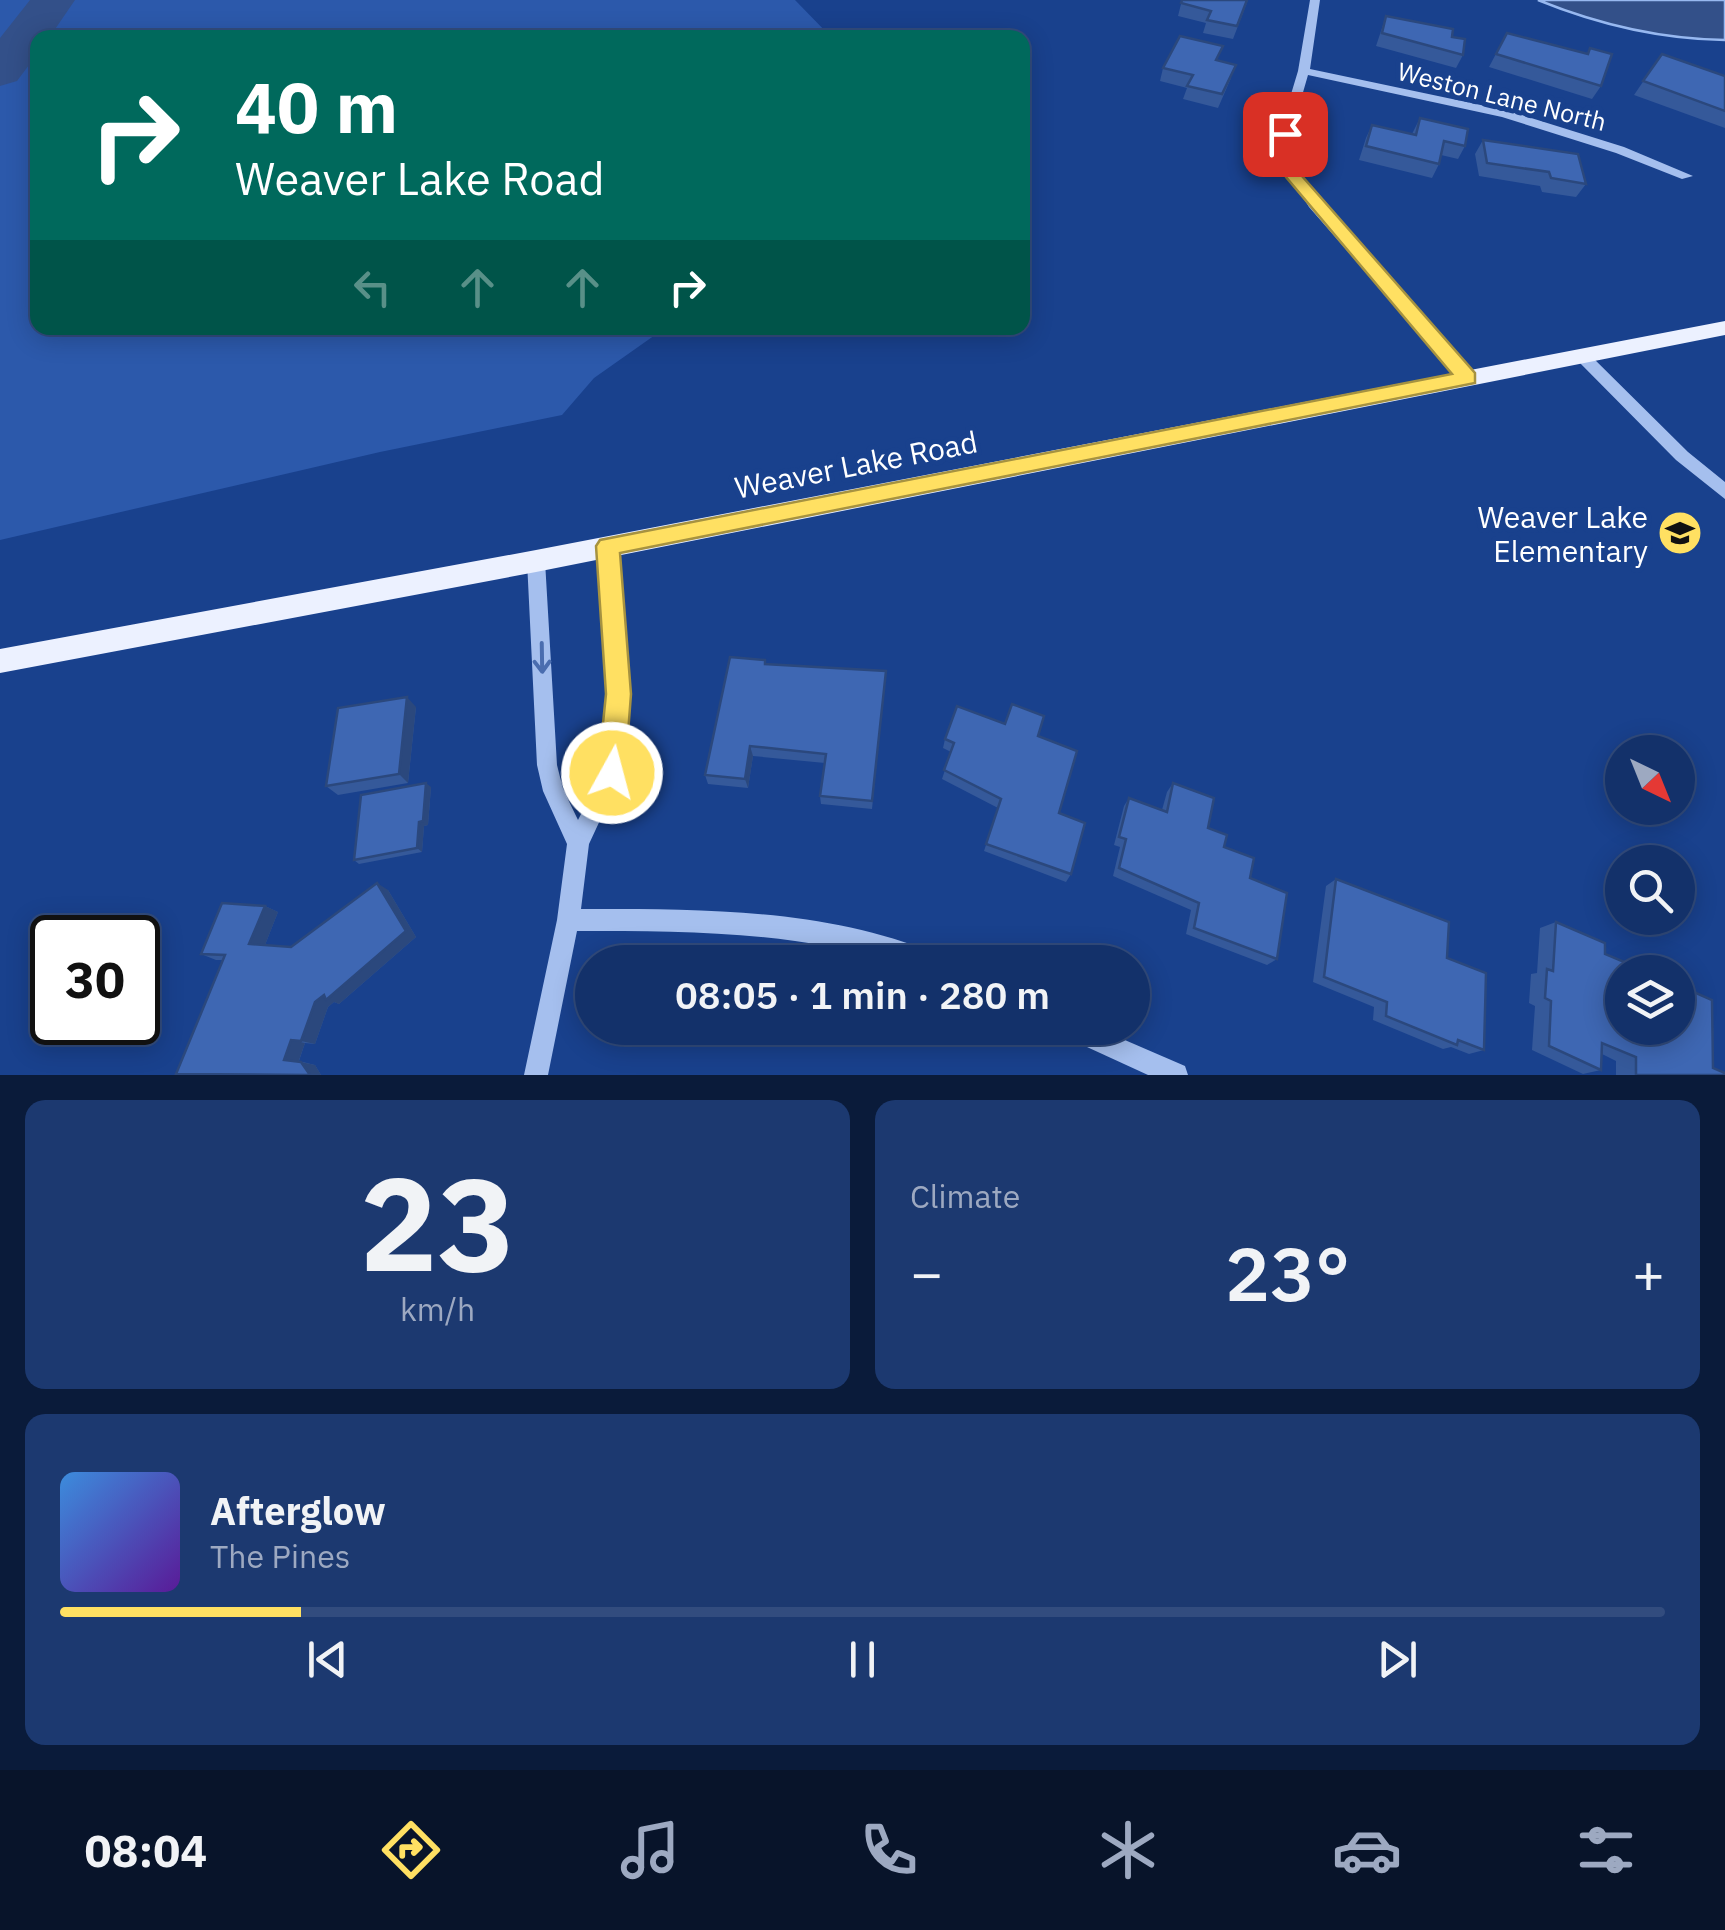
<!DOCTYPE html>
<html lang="en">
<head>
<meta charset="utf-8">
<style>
  body { margin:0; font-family:"IBM Plex Sans",sans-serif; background:#1c3970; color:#f1f3f6; height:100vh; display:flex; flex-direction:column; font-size:38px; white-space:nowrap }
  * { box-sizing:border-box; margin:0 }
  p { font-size:32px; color:#9da9c1 }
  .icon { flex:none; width:55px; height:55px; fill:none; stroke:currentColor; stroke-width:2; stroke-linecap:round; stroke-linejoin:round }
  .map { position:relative; height:1075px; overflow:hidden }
  .drawer { display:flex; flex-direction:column; gap:25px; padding:25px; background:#0a1b3a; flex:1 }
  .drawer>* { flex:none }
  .top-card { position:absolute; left:30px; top:30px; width:1000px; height:305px; border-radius:20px; box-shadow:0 5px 25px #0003,0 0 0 2px #324c7e; background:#00695c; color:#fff; overflow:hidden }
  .needle { width:65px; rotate:137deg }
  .fabs { position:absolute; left:1605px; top:735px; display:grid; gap:20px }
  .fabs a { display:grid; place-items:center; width:90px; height:90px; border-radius:50%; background:#13316a; box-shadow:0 5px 25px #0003,0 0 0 2px #324c7e; font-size:50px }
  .speed { position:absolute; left:30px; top:915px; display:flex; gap:20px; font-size:50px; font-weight:700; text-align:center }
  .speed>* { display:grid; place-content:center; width:130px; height:130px; border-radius:50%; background:#13316a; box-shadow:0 5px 25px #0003,0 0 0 2px #324c7e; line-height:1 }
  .speed .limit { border:5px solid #111; border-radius:15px; background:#fff; color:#111 }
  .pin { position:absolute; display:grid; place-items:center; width:85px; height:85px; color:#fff; margin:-42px; border-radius:20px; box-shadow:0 5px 15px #0006 }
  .me { position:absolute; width:110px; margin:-55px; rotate:7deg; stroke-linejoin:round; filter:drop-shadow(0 0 8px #0008) }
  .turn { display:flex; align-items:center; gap:35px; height:210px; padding:0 40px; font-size:45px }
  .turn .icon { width:130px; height:130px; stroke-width:2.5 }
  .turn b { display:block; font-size:70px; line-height:85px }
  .lanes { display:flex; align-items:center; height:95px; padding:0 40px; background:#0003; justify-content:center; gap:50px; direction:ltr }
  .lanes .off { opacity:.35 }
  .big { font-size:75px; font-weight:600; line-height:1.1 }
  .drawer .tile { flex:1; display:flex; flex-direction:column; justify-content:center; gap:15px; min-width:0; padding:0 35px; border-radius:20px; background:#1c3970 }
  .drawer .dial { align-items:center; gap:0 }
  .dial b { font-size:130px; line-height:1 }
  .song { display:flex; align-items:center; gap:30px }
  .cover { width:120px; height:120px; border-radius:15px; background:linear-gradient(135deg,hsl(210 70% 55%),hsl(270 70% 35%)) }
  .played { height:10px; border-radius:5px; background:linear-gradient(90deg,#ffe062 15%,#324c7e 15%) }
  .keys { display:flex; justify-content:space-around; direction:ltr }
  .heat { display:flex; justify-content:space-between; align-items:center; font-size:55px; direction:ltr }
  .drawer .tiles { flex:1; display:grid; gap:25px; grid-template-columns:1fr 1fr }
  .tile:last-child { grid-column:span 2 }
  .trip { position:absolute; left:575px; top:945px; width:575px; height:100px; border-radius:50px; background:#13316a; box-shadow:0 5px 25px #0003,0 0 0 2px #324c7e; font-weight:600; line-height:100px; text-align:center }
  .tabs { display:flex; height:160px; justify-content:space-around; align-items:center; background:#08142a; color:#9da9c1 }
  .tabs .icon { width:70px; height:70px }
  .tabs .current { color:#ffe062 }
  .tabs b { font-size:45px; color:#f1f3f6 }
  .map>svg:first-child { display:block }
  .green { fill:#2c59ab }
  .water { fill:#335089; stroke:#97b8f0; stroke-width:2.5 }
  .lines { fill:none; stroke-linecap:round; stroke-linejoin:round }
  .river { fill:#335089; fill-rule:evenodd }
  .minor { fill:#a5bfee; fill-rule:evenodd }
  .major { fill:#ecf1ff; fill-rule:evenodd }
  .wall { fill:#35599a }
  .shaded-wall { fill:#2b487d }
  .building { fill:#3e67b3; stroke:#2b487d; stroke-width:2.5 }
  .oneway { stroke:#4a6daf }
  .route { fill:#ffe062; stroke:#a69240; stroke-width:2.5 }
  .labels { text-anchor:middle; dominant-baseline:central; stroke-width:10; stroke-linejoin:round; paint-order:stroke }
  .far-street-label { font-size:25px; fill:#fff; stroke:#19418d }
  .street-label { font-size:30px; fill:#fff; stroke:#19418d }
  .poi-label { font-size:30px; fill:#fff; stroke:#19418d; text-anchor:end }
</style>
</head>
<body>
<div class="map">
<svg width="1725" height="1075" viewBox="0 0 1725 1075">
  <rect width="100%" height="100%" fill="#19418d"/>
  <polygon class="green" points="0,0 795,0 831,37 38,38 38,328 665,328 594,378 562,415 380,452 0,540"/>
  <path class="water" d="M1538 0H1725V40C1661 39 1597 24 1538 0Z"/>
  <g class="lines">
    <polygon class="river" points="30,0 75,0 49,38 38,38 38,53 17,81 0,86 0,38"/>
    <g class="minor">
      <polygon points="1310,0 1320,0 1310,69 1509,111 1624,147 1693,176 1682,179 1616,153 1502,117 1308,75 1291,134 1290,156 1319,202 1475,378 1467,384 1462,382 1309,207 1278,156 1279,134 1298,71"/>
      <polygon points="1581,350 1586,351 1688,452 1725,482 1725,499 1676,460 1576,359 1573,355 1576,351"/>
      <path d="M608 539 614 541 617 546 629 695 627 739 622 773 589 844 581 909C699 909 825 908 936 954L940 962C890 965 844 947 795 941 723 931 650 931 577 931L548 1075H524L557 920 567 844 543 791 537 765 527 561 530 556H542L545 561 557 765 563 789 578 820C586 804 597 788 602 771 619 713 603 608 599 546L602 541Z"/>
      <polygon points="1059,1028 1097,1028 1185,1066 1188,1075 1148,1075 1063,1036"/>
    </g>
    <polygon class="major" points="1725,321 1725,335 536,572 0,673 0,649 536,550"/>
  </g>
  <g class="wall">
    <polygon points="1182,0 1248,0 1233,39 1203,33 1206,23 1178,16"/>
    <polygon points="1386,16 1463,55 1456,68 1376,46"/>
    <polygon points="1507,33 1587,54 1590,48 1601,86 1592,99 1489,67"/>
    <polygon points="1662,54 1725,76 1725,128 1634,95"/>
    <polygon points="1218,61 1231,78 1218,108 1183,99 1187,88 1160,81 1163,68"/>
    <polygon points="1420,118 1465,146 1458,159 1441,155 1439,164 1432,178 1359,160 1366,138 1372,125 1412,134"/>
    <polygon points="1483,140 1586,184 1576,197 1542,192 1540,186 1479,176 1475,154"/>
    <polygon points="766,664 885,681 872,809 821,804 820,796 825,763 753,756 748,788 708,784 705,775"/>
    <polygon points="416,707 408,783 338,795 326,786"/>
    <polygon points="1038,736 1059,813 1071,874 1066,882 984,851 998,808 942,779 951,752 943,748 945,739"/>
    <polygon points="1173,783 1208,828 1250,878 1277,959 1267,965 1186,934 1191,910 1113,876 1120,847 1114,845 1124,806 1129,798 1162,810 1167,792"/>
    <polygon points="431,787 428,825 424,826 422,852 359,864 354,860"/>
    <polygon points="1336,879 1447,958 1484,1050 1469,1054 1451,1047 1443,1049 1373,1020 1374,1007 1313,982 1326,886"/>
    <polygon points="388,890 416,937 339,1004 334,1002 328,1007 315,1044 305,1043 299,1061 315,1065 321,1075 182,1075 223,960 216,960 201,954 265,906 278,912 265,945 291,947"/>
    <polygon points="1556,922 1605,954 1713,1068 1725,1075 1616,1075 1616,1061 1602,1054 1601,1070 1583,1074 1532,1050 1535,1006 1529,1003 1531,974 1537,973 1540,928"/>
  </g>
  <g class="shaded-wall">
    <polygon points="407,697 416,707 408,783 399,774"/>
    <polygon points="750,746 753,756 748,788 745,779"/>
    <polygon points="426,783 431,787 428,825 424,826 422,852 417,848 419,822"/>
    <polygon points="377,883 388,890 416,937 339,1004 334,1002 328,1007 315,1044 301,1041 315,1002"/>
    <polygon points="265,906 278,912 263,950 249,944"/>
    <polygon points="291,1040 305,1043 298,1063 284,1060"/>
    <polygon points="301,1062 315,1065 321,1075 310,1075"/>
  </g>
  <g class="building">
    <polygon points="1182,0 1247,0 1237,26 1207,20 1211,11 1181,3"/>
    <polygon points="1386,16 1453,29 1452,37 1465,39 1463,55 1382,33"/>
    <polygon points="1507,33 1588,54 1590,48 1612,54 1601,86 1496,54"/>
    <polygon points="1180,36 1223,46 1216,60 1236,65 1222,94 1187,86 1193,75 1163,68"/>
    <polygon points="1662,54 1725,76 1725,111 1643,81"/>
    <polygon points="1420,118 1468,129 1465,146 1444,141 1439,164 1366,146 1372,125 1416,135"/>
    <polygon points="1483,140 1578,154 1586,184 1551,178 1549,172 1487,163"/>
    <polygon points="730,657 765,660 765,664 886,671 872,801 820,796 826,754 750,746 745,779 705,775"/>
    <polygon points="407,697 399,774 326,786 338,708"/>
    <polygon points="1012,704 1044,716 1038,736 1077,751 1059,813 1085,823 1071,874 986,844 1001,799 944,770 954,743 945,739 957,706 1005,724"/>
    <polygon points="426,783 423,821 419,822 417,848 354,860 361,795"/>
    <polygon points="1173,783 1214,798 1208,828 1227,835 1224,847 1254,858 1250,878 1287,893 1277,959 1194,928 1199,903 1119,868 1126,839 1119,837 1129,798 1167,812"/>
    <polygon points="1336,879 1449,922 1447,958 1486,973 1484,1050 1458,1040 1457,1045 1386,1016 1387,1002 1324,977"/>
    <polygon points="377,883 406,931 326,1000 324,995 315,1002 301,1041 291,1040 284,1060 301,1062 310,1075 176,1074 225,955 201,954 222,903 265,906 249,944 291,947"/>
    <polygon points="1556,922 1605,943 1605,954 1648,972 1622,972 1622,1028 1678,1028 1678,985 1712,1000 1713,1068 1725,1073 1725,1075 1636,1075 1636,1057 1602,1043 1601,1070 1549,1046 1551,1001 1545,998 1547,969 1553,971"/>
  </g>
  <defs><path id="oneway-shaft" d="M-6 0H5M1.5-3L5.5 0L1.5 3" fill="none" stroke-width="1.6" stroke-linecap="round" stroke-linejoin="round" transform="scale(2.5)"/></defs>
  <use class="oneway" href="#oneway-shaft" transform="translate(542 658) rotate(89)"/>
  <polygon class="route" points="1285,130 1293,134 1292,156 1302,176 1475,373 1475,383 620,553 631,694 625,773 621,782 612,786 602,782 598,773 606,694 596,546 600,540 1452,374 1286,177 1276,156 1277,134"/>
  <defs>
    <symbol id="school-disc" viewBox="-11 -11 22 22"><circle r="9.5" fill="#ffe062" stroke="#19418d"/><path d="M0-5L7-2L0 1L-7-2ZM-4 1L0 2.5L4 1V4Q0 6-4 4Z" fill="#111"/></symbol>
  </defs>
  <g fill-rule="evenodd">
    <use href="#school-disc" x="1655" y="508" width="50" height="50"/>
  </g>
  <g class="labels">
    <g class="far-street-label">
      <text transform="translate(1502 96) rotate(14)">Weston Lane North</text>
    </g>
    <g class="street-label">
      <text transform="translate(856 464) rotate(-11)">Weaver Lake Road</text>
    </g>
    <g class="poi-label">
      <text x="1648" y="516">Weaver Lake<tspan x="1648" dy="34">Elementary</tspan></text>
    </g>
  </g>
</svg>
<div class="fabs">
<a><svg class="needle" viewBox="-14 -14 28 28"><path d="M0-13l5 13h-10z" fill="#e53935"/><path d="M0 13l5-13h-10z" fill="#9da9c1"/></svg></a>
<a><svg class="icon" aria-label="search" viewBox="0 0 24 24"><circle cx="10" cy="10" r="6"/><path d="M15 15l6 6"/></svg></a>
<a><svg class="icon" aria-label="layers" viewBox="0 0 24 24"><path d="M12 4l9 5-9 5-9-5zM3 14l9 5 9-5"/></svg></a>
</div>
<div class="speed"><div class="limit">30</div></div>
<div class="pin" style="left:1285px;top:134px;background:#d93025"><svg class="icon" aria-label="arrive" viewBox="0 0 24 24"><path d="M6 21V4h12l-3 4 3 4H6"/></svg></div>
<svg class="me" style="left:612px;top:773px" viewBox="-20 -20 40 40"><circle r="17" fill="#ffe062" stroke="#fff" stroke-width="3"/><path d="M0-11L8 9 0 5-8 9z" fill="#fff"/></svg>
<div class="trip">08:05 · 1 min · 280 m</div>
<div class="top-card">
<div class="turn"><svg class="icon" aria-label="right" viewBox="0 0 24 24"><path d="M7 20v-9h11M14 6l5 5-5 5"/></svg><div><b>40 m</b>Weaver Lake Road</div></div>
<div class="lanes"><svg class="icon off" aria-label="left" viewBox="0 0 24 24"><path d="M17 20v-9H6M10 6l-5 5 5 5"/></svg><svg class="icon off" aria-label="ahead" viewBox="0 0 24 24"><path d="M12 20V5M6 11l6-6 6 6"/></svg><svg class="icon off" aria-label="ahead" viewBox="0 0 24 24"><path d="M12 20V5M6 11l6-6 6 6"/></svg><svg class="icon" aria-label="right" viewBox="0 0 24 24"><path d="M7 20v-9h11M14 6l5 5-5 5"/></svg></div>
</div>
</div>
<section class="drawer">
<div class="tiles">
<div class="tile dial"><b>23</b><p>km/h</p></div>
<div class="tile"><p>Climate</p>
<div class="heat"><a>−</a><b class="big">23°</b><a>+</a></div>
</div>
<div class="tile">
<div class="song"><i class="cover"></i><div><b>Afterglow</b><p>The Pines</p></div></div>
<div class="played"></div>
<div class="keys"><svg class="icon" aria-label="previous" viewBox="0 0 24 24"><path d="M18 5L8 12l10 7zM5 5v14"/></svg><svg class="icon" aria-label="pause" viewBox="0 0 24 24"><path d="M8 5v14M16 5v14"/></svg><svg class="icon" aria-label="next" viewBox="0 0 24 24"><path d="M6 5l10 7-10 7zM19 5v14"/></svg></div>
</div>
</div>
</section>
<nav class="tabs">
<b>08:04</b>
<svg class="icon current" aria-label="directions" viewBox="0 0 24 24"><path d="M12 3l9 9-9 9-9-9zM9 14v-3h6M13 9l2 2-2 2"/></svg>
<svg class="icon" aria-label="music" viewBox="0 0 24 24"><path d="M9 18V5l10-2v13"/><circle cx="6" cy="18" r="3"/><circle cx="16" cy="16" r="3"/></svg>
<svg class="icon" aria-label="phone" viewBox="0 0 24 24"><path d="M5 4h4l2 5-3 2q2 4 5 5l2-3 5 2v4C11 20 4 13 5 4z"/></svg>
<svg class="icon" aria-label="climate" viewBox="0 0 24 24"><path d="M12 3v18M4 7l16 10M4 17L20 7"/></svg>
<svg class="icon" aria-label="car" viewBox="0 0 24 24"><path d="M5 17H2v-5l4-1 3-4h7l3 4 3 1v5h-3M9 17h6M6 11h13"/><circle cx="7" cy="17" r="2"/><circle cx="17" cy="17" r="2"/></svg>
<svg class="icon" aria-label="filters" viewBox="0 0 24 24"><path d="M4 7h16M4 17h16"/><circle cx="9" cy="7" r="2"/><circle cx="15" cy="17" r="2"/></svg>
</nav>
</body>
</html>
